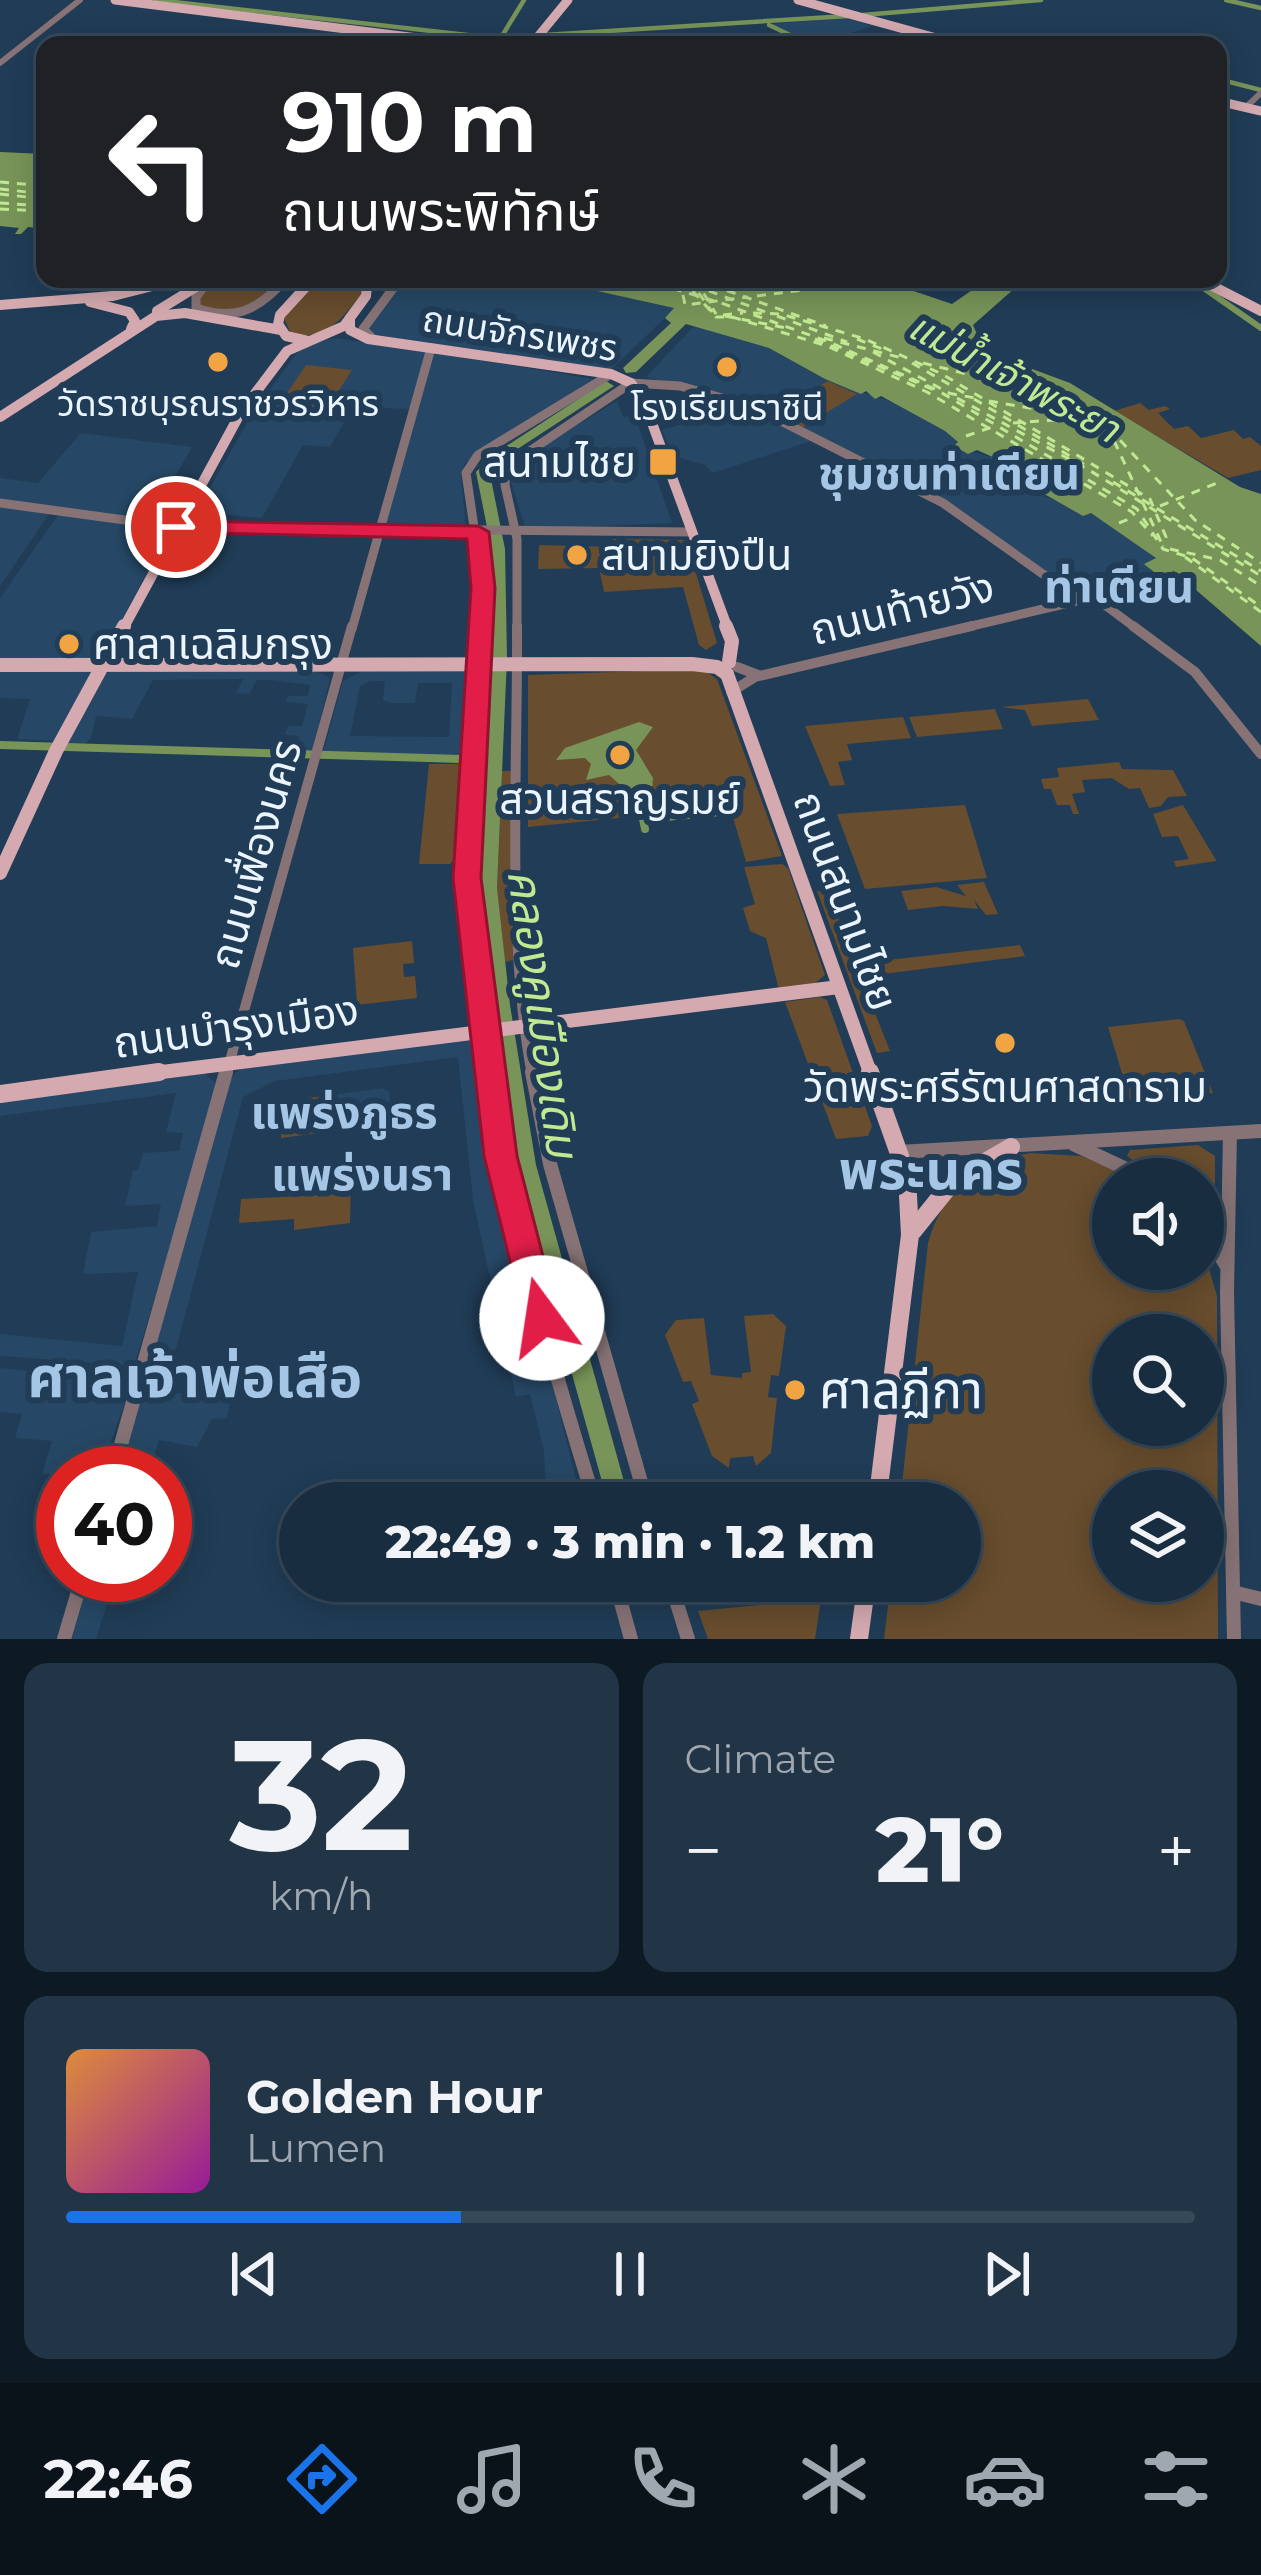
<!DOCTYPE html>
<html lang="en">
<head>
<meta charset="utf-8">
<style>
  body { margin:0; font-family:Montserrat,"Noto Sans Thai",sans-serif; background:#213547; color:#f1f3f6; height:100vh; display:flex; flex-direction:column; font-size:45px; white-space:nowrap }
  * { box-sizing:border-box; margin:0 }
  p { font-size:39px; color:#9fa8b1 }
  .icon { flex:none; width:66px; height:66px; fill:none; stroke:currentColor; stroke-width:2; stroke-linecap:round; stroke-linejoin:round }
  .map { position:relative; height:1639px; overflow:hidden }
  .sheet { display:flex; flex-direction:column; gap:24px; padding:24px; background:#0d1923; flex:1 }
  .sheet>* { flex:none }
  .banner { position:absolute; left:36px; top:36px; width:1191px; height:252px; border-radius:24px; box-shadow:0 6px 30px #0003,0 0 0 3px #364959; background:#202124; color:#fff; overflow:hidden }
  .controls { position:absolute; left:1092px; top:1158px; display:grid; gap:24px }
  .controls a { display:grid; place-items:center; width:132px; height:132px; border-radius:50%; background:#182d40; box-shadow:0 6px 30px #0003,0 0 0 3px #364959; font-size:60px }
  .speed { position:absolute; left:36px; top:1446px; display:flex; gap:24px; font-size:60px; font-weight:700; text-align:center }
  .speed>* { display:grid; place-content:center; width:156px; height:156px; border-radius:50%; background:#182d40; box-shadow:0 6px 30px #0003,0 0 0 3px #364959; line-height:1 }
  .speed .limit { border:18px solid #d22; background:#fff; color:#111 }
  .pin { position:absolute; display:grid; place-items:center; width:102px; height:102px; color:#fff; margin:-51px; border:6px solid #fff; border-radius:50%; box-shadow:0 3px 12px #0007 }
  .me { position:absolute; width:132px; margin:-66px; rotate:346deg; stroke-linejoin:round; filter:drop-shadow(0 0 9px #0008) }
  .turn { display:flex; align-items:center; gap:42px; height:252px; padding:0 48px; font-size:54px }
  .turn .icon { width:156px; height:156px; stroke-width:2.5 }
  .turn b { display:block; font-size:84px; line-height:102px }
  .big { font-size:90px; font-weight:800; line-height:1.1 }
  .sheet .tile { flex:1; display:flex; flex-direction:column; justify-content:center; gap:18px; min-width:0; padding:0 42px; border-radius:24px; background:#213547 }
  .sheet .dial { align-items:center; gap:0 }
  .dial b { font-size:156px; line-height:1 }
  .song { display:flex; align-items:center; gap:36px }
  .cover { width:144px; height:144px; border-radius:18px; background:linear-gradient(135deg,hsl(30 70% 55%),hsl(300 70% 35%)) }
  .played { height:12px; border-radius:6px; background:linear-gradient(90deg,#1a73e8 35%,#364959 35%) }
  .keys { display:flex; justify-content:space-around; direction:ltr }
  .heat { display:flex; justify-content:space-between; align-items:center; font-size:66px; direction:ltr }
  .sheet .tiles { flex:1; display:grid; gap:24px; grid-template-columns:1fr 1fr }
  .tile:last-child { grid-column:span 2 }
  .trip { position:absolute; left:279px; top:1482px; width:702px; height:120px; border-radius:60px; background:#182d40; box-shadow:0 6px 30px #0003,0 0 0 3px #364959; font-weight:800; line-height:120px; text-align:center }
  .dock { display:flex; height:192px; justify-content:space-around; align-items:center; background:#0a121a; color:#9fa8b1 }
  .dock .icon { width:84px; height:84px }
  .dock .selected { color:#1a73e8 }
  .dock b { font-size:54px; color:#f1f3f6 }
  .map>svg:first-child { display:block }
  .built { fill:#264866; fill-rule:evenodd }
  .green { fill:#684d2e; fill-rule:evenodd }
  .water { fill:#789458 }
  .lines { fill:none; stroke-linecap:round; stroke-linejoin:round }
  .canal-far2 { stroke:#789458; stroke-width:4.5 }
  .canal-far1 { stroke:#789458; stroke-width:6 }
  .canal { stroke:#789458; stroke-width:8 }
  .ferry { stroke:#c1e892; stroke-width:3; stroke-dasharray:9 8; stroke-linecap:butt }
  .minor-far3 { stroke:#877376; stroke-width:6 }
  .minor-far2 { stroke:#877376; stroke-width:9 }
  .minor-far1 { stroke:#877376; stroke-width:10 }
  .minor { stroke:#877376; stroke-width:14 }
  .major-far3 { stroke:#d4aab0; stroke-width:9 }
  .major-far2 { stroke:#d4aab0; stroke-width:10 }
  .major-far1 { stroke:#d4aab0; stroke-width:14 }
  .major { stroke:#d4aab0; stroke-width:18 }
  .route { fill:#e11d48; stroke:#92132f; stroke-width:3 }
  .poi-dot { fill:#f3a442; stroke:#203c56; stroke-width:4.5 }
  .labels { text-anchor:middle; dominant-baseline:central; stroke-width:12; stroke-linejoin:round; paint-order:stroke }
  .far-street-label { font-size:36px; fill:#ebf5ff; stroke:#203c56 }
  .far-poi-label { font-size:36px; fill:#ebf5ff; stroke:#203c56 }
  .far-water-label { font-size:39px; font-style:italic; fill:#c1e892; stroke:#203c56 }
  .poi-label { font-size:42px; fill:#ebf5ff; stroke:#203c56; text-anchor:start }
  .street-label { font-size:42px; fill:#ebf5ff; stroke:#203c56 }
  .neighbourhood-label { font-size:45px; font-weight:bold; fill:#a6c6e6; stroke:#203c56 }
  .water-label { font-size:45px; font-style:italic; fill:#c1e892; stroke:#203c56 }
  .near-poi-label { font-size:51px; fill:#ebf5ff; stroke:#203c56; text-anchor:start }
  .district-label { font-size:54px; font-weight:bold; fill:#a6c6e6; stroke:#203c56 }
  .near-quarter-label { font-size:57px; font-weight:bold; fill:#a6c6e6; stroke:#203c56 }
</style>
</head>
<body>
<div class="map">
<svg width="1261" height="1639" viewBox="0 0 1261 1639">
  <rect width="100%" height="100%" fill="#203c56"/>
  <g class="built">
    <polygon points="845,18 873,26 814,45 772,24"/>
    <polygon points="402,279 543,279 675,308 610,371 370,334 365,329"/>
    <polygon points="694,326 769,348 824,379 894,403 945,431 959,443 955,447 998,459 1044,496 1090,513 1129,537 1157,558 1145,564 1154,572 1097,594 1068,587 944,499 754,404 646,377"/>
    <polygon points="335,338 426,352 410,409 353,407 330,447 303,445 262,518 196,512 254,411 302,346"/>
    <polygon points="432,352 593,379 465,463 461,475 466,528 390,527 385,522"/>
    <polygon points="617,401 623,417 635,416 672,523 526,529 510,479 514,463"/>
    <polygon points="743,406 811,441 713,473 705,465 673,456 662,430"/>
    <polygon points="81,433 192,447 150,520 0,500 0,478 38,483"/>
    <polygon points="0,507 49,514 0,586"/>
    <polygon points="58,515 170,530 101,658 0,660 0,598"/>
    <polygon points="0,669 91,672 91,675 56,741 17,739 30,699 0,698"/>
    <polygon points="115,670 313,670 330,678 312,753 295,753 299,736 285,735 288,726 302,726 308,704 286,702 288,696 308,696 310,685 272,680 257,680 249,694 236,693 243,679 153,680 132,719 96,716 91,738 81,747 67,746 106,674"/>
    <path d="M364 670 471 672 470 757 323 753 343 681ZM370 681H385L383 700 391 703H415L418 683H452L449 737 350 736 360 686Z"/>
    <polygon points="466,1038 475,1042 496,1158 582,1503 547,1503 544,1450 530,1394 516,1397 473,1200 458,1057 275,1081 243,1097 173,1360 150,1360 225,1087 235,1073 248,1065"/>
    <polygon points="203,1072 219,1086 134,1366 0,1356 0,1334 122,1346 138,1272 83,1274 91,1232 157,1226 161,1204 125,1206 133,1171 138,1170 143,1153 179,1151 183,1133 166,1132 176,1093 0,1116 0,1098"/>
    <polygon points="383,1088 389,1092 392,1120 388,1125 326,1132 325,1096"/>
    <polygon points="211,1361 237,1361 227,1418 212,1419 197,1447 159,1440 149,1473 120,1473 142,1391 202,1394"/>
    <polygon points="0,1368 122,1380 128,1393 100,1473 42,1474 52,1441 15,1438 22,1414 0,1412"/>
    <polygon points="90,1575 116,1575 96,1639 72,1639"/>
  </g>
  <g class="green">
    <polygon points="216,279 279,279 249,311 200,309 199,298"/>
    <path d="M327 279 358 282 362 293C342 319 326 341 291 334L284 318 309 287Z"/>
    <polygon points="306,365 352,370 324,414 277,408"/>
    <polygon points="828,381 857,394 803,427 775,413"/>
    <polygon points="1140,403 1149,410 1165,406 1170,409 1158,413 1174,429 1188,426 1201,438 1234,430 1243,439 1250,437 1261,446 1261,470 1228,478 1114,411"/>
    <polygon points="613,539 686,540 717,643 706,650 699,645 683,587 604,592 599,568 538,569 539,545 614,547"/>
    <polygon points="702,669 717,679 782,856 746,862 730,807 528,827 528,675"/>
    <polygon points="1088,699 1099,720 1032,726 1025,710 1001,707"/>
    <polygon points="995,709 1003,729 917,737 909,717"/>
    <polygon points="903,717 911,738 847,744 852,760 838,762 845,785 830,786 805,726"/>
    <polygon points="1119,762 1122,769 1173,770 1187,796 1168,797 1161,806 1149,808 1140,788 1129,789 1112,778 1082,780 1085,792 1072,794 1079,814 1073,814 1070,805 1057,805 1051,789 1044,789 1041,779 1059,777 1057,768"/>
    <polygon points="429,764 464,764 458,855 450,864 419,864"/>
    <polygon points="502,771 511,771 513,960 505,962 497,888"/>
    <polygon points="965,805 987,878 865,889 837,814"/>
    <polygon points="1183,805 1216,860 1216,861 1176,867 1174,861 1189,859 1178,836 1162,837 1153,814"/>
    <polygon points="782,864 788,868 825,975 814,984 779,990 766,938 750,931 743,908 755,904 744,867"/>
    <polygon points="984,882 998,914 986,915 974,900 978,909 943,906 908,910 901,891 936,887 966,896 957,885"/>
    <polygon points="817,891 828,893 841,924 856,923 875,971 860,975 890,1051 877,1053"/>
    <polygon points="412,941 414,963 403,964 404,977 415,976 417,998 357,1005 353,948"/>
    <polygon points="1020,945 1025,956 883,974 879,961"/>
    <polygon points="820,997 827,1000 872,1126 868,1136 836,1139 785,1002"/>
    <polygon points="1179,1019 1184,1021 1213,1093 1130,1100 1108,1027"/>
    <polygon points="325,1096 326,1132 281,1138 280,1101"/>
    <polygon points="1198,1145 1215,1156 1215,1215 1210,1220 1203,1219 1203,1179 1160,1179 1127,1156 1130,1150"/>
    <path d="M1030 1153 1081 1156 1136 1179H1113V1269H1203V1248L1217 1296 1218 1639H884L891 1581H960V1503H900L928 1243C943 1190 977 1164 1030 1153ZM1113 1335H1203V1425H1113ZM1113 1491H1203V1581H1113Z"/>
    <polygon points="351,1178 350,1223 294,1230 294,1219 239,1223 241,1199 302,1196 303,1183"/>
    <polygon points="773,1314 786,1326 779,1376 771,1375 768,1397 777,1398 771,1453 756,1466 753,1456 730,1458 729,1468 712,1456 692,1404 699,1401 691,1381 683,1382 665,1335 676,1320 704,1318 711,1375 742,1378 742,1373 751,1372 744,1316"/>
    <polygon points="821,1599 815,1639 708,1639 698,1611"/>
  </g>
  <g class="water">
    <polygon points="0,152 45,154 45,229 28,227 21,234 15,234 19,228 0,226"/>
    <polygon points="543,279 861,279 866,283 878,279 952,304 988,279 1025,279 973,325 984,351 1070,383 1240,487 1261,494 1261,646 1174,571 1159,576 1144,564 1156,558 1091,513 1083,516 1018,479 1023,476 1006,463 977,450 968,454 954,446 958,442 945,431 881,396 875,399 866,391 861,394 825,379 769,348 686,324 636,372 626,373 623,368 671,323 665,318 674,308"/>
    <polygon points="606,381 614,386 499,461 490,474 505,549 507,658 497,888 510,1005 536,1165 630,1503 608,1503 517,1177 494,1006 480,888 492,552 476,472 491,456"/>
    <path d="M639 722 653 727 636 750 653 778 652 791C631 801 624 787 609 775L586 780 591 764 585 758 556 760 565 748Z"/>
  </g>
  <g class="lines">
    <g class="canal-far2">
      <polyline points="156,0 494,38 848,16"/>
      <polyline points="1226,0 1261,8"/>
      <polyline points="863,15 1041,0"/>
      <polyline points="769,25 811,45"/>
      <polyline points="502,36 524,0"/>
      <polyline points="1218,79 1261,90"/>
    </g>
    <polyline class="canal-far1" points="1198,284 1261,328"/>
    <g class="canal">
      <polyline points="0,745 494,760"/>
      <polyline points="645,829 643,819 721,812"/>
    </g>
    <g class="ferry">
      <polyline points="0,182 45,186"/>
      <polyline points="0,189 45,194"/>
      <polyline points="0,194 45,199"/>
      <polyline points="0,203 45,206"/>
      <polyline points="0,209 45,211"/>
      <polyline points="618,279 630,285"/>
      <polyline points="627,279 637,290 668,287 721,303 829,342 937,390 1137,509 1163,549 1192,558 1261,607"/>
      <polyline points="644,279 690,288 716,317 732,317 827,346 927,392 1132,512 1153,536"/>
      <polyline points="677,279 768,313"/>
      <polyline points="689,279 712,312"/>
      <polyline points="695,279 716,314"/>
      <polyline points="695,279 826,326"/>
      <polyline points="683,295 685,305 748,297"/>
      <polyline points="757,296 857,283"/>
      <polyline points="753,313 781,314 865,339 942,374 1150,499 1166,537 1164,546"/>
      <polyline points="723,315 743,313"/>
      <polyline points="725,316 786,328"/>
      <polyline points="777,316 847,342"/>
      <polyline points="824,338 902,358"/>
      <polyline points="815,339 939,392"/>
      <polyline points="857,339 887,351"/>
      <polyline points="873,352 949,393"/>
      <polyline points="912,363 966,394"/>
      <polyline points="923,363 1023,388 1116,423 1117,437 1195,520 1261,563"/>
      <polyline points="948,393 980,399"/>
      <polyline points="957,398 1089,470 1261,576"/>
      <polyline points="974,399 1085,465"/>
      <polyline points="989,401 1098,420"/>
      <polyline points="1013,423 1068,419 1088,425 1111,424"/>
      <polyline points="1114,426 1110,432 1161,542"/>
      <polyline points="966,436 998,425"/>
      <polyline points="1113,482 1261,571"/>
      <polyline points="1160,506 1217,483"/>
      <polyline points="1119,523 1134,517"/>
      <polyline points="1170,549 1220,560 1261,586"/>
      <polyline points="1185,557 1261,612"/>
    </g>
    <g class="minor-far3">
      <polyline points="0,63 80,0"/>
      <polyline points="1246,107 1261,93"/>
    </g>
    <g class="minor-far2">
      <path d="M208 281 196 297V308C236 322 259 309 286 279"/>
      <polyline points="115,292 138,279"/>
      <polyline points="372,338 363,329 400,279"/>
      <polyline points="0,503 176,527 691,532"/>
      <polyline points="352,629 431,348"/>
      <polyline points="481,629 483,588 466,473 478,455 611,374"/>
      <polyline points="517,629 517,539 505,485 506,467 631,383 680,386 753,407 943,503 1078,599"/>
      <polyline points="959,629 1094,597 1137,629"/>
    </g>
    <g class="minor-far1">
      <polyline points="481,626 466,871 488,1075"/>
      <path d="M517 626C518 766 506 939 532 1075"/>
      <polyline points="1133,626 1195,672 1261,754"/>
      <polyline points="737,667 758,675"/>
      <polyline points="731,692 755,677 972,626"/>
      <polyline points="226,1075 352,626"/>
    </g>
    <g class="minor">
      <path d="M488 1072C510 1218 551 1361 595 1503"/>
      <polyline points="532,1072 550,1164 647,1503"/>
      <polyline points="1230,1133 1227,1292 1234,1639"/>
      <polyline points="1075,1145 1148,1179"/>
      <polyline points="899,1152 1261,1131"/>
      <polyline points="1203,1229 1226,1265"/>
      <polyline points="113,1473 226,1072"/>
      <polyline points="615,1581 631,1639"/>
      <polyline points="670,1581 688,1639"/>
      <polyline points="1233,1592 1261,1599"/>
      <polyline points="64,1639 83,1575"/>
    </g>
    <g class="major-far3">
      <polyline points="115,0 474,45"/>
      <polyline points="798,0 962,45"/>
      <polyline points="466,41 501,45 524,41"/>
      <polyline points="534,41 619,45"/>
      <polyline points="531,45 568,0"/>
      <polyline points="1218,101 1261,111"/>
    </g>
    <g class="major-far2">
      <polyline points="1199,279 1261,311"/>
      <polyline points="90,302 129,312 135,321 131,329"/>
      <polyline points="0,305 113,296 180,279"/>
      <polyline points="157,311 209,279"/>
      <polyline points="350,318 350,330 368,339 611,374 631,383 645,404 728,629"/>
      <polyline points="308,341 286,336 278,324 280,315 313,279"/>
      <polyline points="0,417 156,316 185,313 281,330"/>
      <polyline points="123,629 241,412 287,351 344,326 366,296 367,286 359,279"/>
    </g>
    <g class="major-far1">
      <polyline points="726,626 732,641 729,662"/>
      <polyline points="0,665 692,664 717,667 727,674"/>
      <polyline points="727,674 871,1075"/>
      <polyline points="0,873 56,751 124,626"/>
      <polyline points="138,1075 839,987"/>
    </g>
    <g class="major">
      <polyline points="870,1072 907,1176 910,1235 877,1503"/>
      <polyline points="0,1094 159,1072"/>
      <polyline points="913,1231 954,1180 1011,1147"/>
      <polyline points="859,1639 867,1581"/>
    </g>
  </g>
  <polygon class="route" points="176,521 478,526 489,532 495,588 481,878 517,1156 559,1318 554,1329 542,1333 530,1329 524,1318 484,1156 453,878 471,588 467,539 168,532 165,527"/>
  <g class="poi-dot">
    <circle cx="218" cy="362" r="12"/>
    <circle cx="727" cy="367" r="12"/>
    <rect x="648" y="447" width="30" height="30" rx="6"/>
    <circle cx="577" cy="555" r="12"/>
    <circle cx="69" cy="644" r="12"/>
    <circle cx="620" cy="755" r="12"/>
    <circle cx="1005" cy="1043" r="12"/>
    <circle cx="795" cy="1390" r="12"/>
  </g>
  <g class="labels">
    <g class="far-street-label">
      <text transform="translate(520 333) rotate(9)">ถนนจักรเพชร</text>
    </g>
    <g class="far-poi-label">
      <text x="218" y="403">วัดราชบุรณราชวรวิหาร</text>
      <text x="727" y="407">โรงเรียนราชินี</text>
    </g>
    <g class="far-water-label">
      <text transform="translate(1014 377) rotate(28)">แม่น้ำเจ้าพระยา</text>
    </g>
    <g class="poi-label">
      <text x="636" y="462" text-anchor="end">สนามไชย</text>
      <text x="601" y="555">สนามยิงปืน</text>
      <text x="93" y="644">ศาลาเฉลิมกรุง</text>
      <text x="620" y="799" text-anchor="middle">สวนสราญรมย์</text>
      <text x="1005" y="1087" text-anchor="middle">วัดพระศรีรัตนศาสดาราม</text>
    </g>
    <g class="street-label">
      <text transform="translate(902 608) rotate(-14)">ถนนท้ายวัง</text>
      <text transform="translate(255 854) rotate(-74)">ถนนเฟื่องนคร</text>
      <text transform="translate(846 901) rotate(70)">ถนนสนามไชย</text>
      <text transform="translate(236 1026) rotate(-8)">ถนนบำรุงเมือง</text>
    </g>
    <g class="neighbourhood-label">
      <text x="949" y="472">ชุมชนท่าเตียน</text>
      <text x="1119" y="585">ท่าเตียน</text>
      <text x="344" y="1111">แพร่งภูธร</text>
      <text x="362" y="1173">แพร่งนรา</text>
    </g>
    <g class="water-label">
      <text transform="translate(544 1013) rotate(82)">คลองคูเมืองเดิม</text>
    </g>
    <g class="near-poi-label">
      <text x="819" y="1390">ศาลฏีกา</text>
    </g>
    <g class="district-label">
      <text x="931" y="1170">พระนคร</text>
    </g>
    <g class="near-quarter-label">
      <text x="195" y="1376">ศาลเจ้าพ่อเสือ</text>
    </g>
  </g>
</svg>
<div class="controls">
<a><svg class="icon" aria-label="sound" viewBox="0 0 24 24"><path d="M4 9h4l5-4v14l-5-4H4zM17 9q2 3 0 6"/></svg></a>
<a><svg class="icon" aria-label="search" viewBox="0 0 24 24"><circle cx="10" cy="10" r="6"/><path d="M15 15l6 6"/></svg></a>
<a><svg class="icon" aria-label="layers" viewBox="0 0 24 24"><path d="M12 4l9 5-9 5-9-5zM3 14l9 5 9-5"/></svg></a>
</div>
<div class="speed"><div class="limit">40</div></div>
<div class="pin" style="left:176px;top:527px;background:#d93025"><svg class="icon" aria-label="arrive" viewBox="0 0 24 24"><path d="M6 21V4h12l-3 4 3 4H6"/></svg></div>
<svg class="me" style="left:542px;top:1318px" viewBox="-20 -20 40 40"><circle r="19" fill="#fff"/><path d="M0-13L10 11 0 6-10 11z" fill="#e11d48"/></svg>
<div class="trip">22:49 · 3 min · 1.2 km</div>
<div class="banner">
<div class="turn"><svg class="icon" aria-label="left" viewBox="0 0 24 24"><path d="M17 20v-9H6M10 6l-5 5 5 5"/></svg><div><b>910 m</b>ถนนพระพิทักษ์</div></div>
</div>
</div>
<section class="sheet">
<div class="tiles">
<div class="tile dial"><b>32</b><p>km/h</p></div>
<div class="tile"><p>Climate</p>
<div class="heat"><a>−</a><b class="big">21°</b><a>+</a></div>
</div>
<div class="tile">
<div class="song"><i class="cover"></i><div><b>Golden Hour</b><p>Lumen</p></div></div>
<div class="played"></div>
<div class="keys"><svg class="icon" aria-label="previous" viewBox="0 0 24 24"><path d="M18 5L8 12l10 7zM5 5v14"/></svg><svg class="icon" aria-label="pause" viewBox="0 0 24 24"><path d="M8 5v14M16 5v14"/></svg><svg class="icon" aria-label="next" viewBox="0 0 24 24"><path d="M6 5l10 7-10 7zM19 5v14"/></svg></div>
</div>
</div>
</section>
<nav class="dock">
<b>22:46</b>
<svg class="icon selected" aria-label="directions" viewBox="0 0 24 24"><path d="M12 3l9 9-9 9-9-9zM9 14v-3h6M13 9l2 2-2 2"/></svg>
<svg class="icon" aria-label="music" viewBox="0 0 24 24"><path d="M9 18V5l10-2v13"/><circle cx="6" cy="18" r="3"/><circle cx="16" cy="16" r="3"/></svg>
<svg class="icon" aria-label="phone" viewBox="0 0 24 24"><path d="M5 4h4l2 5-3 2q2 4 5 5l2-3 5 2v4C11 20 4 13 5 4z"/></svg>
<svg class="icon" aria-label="climate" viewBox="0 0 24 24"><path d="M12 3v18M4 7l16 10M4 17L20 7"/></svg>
<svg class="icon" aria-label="car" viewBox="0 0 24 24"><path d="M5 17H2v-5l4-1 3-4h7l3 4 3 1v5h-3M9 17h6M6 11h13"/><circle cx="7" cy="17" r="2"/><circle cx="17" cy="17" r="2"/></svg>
<svg class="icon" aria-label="filters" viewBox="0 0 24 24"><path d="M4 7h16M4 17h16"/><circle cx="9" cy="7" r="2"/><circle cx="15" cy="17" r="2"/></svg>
</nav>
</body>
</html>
